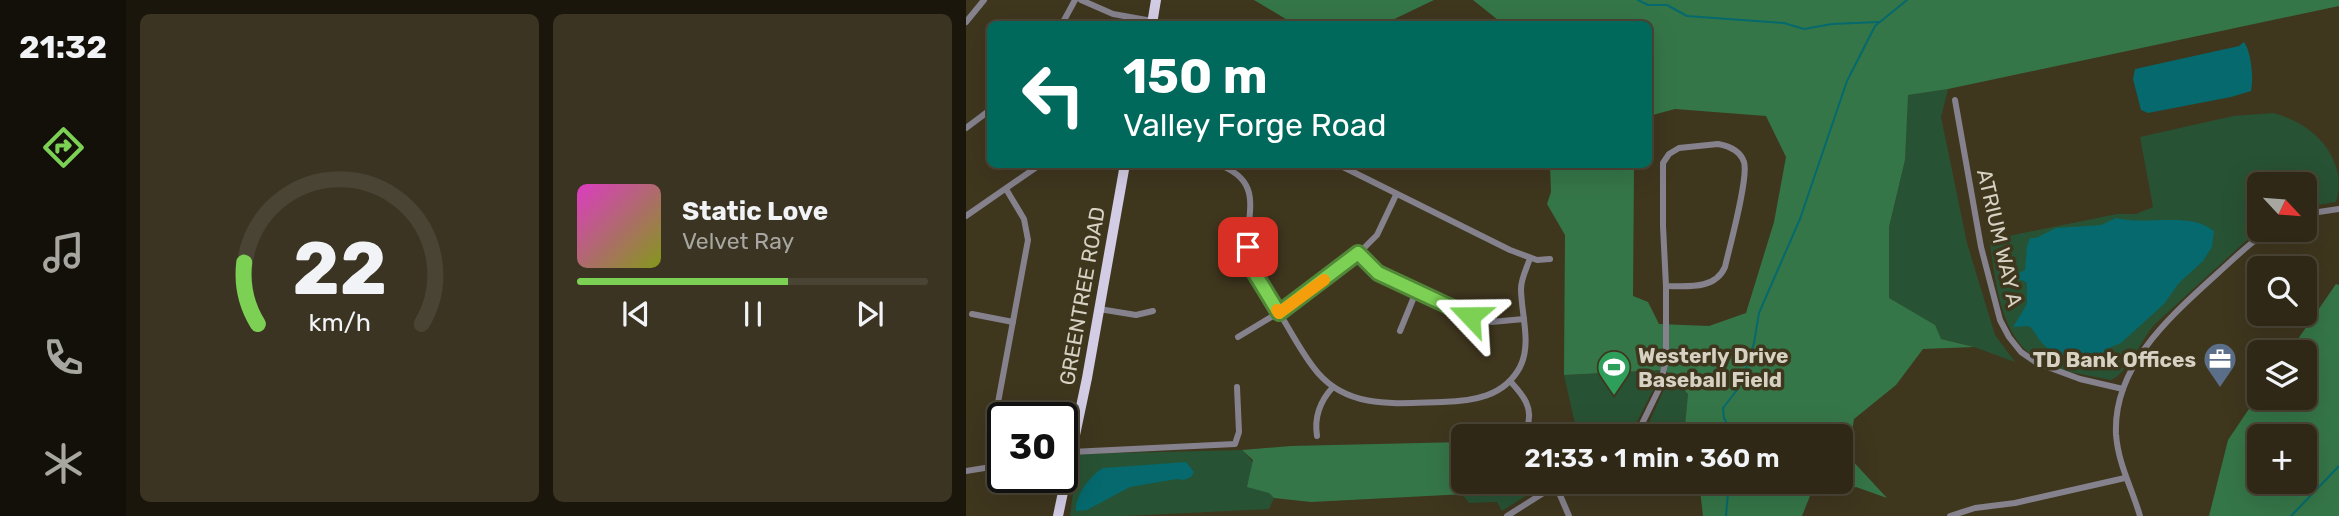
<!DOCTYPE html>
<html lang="en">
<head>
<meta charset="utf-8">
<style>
  body { margin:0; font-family:Rubik,sans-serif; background:#3b3423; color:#f1f3f6; height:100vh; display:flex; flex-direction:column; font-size:26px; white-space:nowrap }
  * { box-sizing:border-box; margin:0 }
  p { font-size:23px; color:#a7a6a1 }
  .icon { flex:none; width:38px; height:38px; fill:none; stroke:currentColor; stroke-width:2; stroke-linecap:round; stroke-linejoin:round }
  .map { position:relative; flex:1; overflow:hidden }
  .drawer { display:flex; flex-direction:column; gap:14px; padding:14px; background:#1a160c; width:840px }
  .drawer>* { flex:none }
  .hud { position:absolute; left:21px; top:21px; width:665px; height:147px; border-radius:10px; box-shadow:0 7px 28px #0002,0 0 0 2px #4a4435; background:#00695c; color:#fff; overflow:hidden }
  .needle { width:46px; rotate:116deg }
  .buttons { position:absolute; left:1281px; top:172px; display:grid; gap:14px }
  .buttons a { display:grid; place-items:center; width:70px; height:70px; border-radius:10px; background:#2f2816; box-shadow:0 7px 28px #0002,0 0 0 2px #4a4435; font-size:35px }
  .speed { position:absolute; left:21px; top:402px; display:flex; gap:14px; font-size:35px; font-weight:700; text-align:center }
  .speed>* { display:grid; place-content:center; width:91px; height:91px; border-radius:50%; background:#2f2816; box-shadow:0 7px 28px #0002,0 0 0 2px #4a4435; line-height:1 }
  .speed .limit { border:4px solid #111; border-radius:10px; background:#fff; color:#111 }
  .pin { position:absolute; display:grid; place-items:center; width:60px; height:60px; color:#fff; margin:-30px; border-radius:14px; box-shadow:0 4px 10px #0006 }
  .me { position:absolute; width:77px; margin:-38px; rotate:293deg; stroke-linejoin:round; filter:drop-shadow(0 0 5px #0008) }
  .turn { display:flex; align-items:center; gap:24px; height:147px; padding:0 21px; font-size:32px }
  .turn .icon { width:91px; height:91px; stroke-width:2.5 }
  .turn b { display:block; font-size:49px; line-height:60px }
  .drawer .card { flex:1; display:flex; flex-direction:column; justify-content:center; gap:10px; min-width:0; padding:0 24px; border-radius:10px; background:#3b3423 }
  .drawer .dial { align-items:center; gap:0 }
  .dial svg { height:182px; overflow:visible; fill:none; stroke:#4a4435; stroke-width:7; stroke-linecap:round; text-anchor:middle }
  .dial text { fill:#f1f3f6; stroke:none }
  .song { display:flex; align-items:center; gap:21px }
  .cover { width:84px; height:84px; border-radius:10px; background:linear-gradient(135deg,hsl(310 70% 55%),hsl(70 70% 35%)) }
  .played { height:7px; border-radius:4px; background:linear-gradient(90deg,#7cd154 60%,#4a4435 60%) }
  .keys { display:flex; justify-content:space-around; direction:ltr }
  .drawer .tiles { flex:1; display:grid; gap:14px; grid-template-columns:repeat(2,1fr) }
  .trip { position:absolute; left:485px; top:424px; width:402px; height:70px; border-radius:10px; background:#2f2816; box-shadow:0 7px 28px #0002,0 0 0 2px #4a4435; font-weight:600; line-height:70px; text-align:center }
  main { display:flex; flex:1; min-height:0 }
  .tabs { display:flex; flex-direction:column; width:126px; justify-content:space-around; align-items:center; background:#131009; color:#a7a6a1 }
  .tabs .icon { width:49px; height:49px }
  .tabs .on { color:#7cd154 }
  .tabs b { font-size:32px; color:#f1f3f6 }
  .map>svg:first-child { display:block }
  .green { fill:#285234 }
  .forest { fill:#357648; fill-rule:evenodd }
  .water { fill:#05696d }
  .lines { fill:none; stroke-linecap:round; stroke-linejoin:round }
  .stream { stroke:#05696d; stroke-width:2 }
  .minor { stroke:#85828e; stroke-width:6 }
  .primary { stroke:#d2cce5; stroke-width:10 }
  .route-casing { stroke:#518837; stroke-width:18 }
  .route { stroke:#7cd154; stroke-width:12 }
  .slow { stroke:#f59e0b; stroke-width:12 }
  .labels { text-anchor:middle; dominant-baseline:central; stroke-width:7; stroke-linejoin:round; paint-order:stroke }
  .street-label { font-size:21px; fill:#d6d1c2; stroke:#3f361e }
  .poi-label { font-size:21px; font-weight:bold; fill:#d6d1c2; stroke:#3f361e; text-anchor:start }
</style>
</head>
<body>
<main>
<nav class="tabs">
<b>21:32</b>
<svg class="icon on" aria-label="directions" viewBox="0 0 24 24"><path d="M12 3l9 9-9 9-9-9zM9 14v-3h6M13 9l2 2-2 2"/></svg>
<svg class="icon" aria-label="music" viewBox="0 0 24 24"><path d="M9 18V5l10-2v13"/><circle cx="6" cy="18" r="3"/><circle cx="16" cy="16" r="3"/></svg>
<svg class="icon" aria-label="phone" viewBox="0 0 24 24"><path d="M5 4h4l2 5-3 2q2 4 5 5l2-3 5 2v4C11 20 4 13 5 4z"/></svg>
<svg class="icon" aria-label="climate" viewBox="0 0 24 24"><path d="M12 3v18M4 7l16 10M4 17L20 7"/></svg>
</nav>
<section class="drawer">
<div class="tiles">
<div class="card dial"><svg viewBox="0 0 100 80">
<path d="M14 69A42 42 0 1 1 86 69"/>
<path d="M14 69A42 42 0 0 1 8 42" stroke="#7cd154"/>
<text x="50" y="56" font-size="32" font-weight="700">22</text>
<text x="50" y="72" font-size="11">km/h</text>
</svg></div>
<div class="card">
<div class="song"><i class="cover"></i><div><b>Static Love</b><p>Velvet Ray</p></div></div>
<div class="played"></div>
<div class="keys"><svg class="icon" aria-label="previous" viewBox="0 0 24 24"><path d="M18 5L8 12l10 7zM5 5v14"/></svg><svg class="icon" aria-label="pause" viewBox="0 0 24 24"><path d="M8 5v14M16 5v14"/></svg><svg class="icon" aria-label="next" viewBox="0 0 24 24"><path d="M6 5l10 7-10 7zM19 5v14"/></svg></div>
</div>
</div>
</section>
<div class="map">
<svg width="1373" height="516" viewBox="0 0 1373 516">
  <rect width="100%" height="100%" fill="#3f361e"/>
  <g class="green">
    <polygon points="982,89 975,117 1001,243 1029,335 1049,362 1008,347 975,339 923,298 923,227 939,160 941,95"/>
    <path d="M1307 113C1337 121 1365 141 1372 174 1373 183 1373 193 1370 202L1339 207V184H1293V229L1189 324C1177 337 1159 376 1145 380 1126 376 1106 373 1087 367 1033 347 1032 289 1023 240L1151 214H1170L1187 207 1174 137 1267 116Z"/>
    <polygon points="694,371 691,382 664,436 600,436 609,424 598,375"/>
    <polygon points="704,376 722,394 718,436 677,436"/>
    <path d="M276 450C294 466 294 484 308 498L303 509 160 516H104L112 454Z"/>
    <polygon points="518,481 589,481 577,485 536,511 531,502 503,503 497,495 516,485"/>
  </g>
  <g class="forest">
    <polygon points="288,0 468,0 418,24 328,24"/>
    <polygon points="507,0 1373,0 1373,6 982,89 942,95 939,160 923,227 923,298 969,325 975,339 1008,347 957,349 930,385 888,419 882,456 921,498 890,487 875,491 872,481 875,481 875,436 718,436 722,394 699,370 598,375 599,235 581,204 585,192 584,165 668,165 667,296 682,302 693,324 743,326 780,313 808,222 820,157 800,116 709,109 683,116 682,24 537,24"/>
    <path d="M1370 284 1373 285V516H1243L1262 440 1293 394V397H1339V352H1323ZM1293 436H1339V481H1293Z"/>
    <polygon points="497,442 497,481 518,481 500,494 345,502 308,498 303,493 281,487 287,460 276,450 325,446"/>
    <polygon points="733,481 850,481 836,516 737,516"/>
  </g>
  <g class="water">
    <path d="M1278 42C1285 51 1288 79 1285 91L1265 97 1182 113 1175 110 1167 79 1169 69 1273 46Z"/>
    <path d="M1150 218C1179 226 1225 211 1248 231L1246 247 1237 261 1213 283 1198 304 1155 343 1143 348 1134 359C1116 356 1090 359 1076 343 1071 338 1069 331 1063 326L1047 327 1061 304V284C1056 276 1047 283 1042 278L1059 270 1061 246 1064 238H1070L1090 228 1135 225Z"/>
    <path d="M220 462 228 472 225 477 218 480 211 479 164 487 121 510 110 511C109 495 124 476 137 468Z"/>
  </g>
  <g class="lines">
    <g class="stream">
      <polyline points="672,0 682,5 701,5 721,16 818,23 838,29 866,24 913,22"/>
      <polyline points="768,436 758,418 757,408 771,390 780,369 788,343 793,313 834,219 881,81 909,26 941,0"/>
      <polyline points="760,516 763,481"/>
      <polyline points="1325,516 1373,466"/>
    </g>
    <g class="minor">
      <polyline points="115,0 147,14 203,24"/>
      <polyline points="0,22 18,0"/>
      <polyline points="96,24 109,0"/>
      <polyline points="989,100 1015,247 1034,320 1043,337 1055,352 1071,363 1114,379 1157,389"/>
      <polyline points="0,128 24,110"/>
      <path d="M752 144C763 146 774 150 778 162 783 177 763 249 759 267 749 290 721 286 700 286L697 226V163L703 154 713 148Z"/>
      <path d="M251 164C305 183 275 220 283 259 287 280 305 302 317 319 328 337 338 357 352 373 384 410 432 403 476 402 507 401 538 397 554 367 566 344 555 313 555 289 555 278 561 268 564 258"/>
      <polyline points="371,164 544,250 571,260 584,259"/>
      <polyline points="1339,214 1373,209"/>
      <polyline points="0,216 75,164"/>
      <polyline points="392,253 412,273 490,311 525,322 558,319"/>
      <polyline points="133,309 170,315 187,311"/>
      <polyline points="6,314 47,322"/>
      <polyline points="434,331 450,292"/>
      <polyline points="272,337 330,302 397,249 411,235 430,195"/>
      <path d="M544 381C557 395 568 408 561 427L558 429"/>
      <path d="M351 436C348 417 354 401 367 387"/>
      <polyline points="670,436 693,389 700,360 700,286"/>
      <polyline points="105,452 269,444 273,432 271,387"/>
      <polyline points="30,466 29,454 31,408 62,240 58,219 40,189"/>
      <polyline points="0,471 37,465"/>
      <polyline points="591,488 603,516"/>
      <polyline points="541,516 579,492 610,481"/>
      <polyline points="984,516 1009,508 1049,503 1159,478"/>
      <path d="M1174 516C1166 488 1152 464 1150 434 1147 365 1205 316 1252 273 1269 258 1285 241 1305 229"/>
    </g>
    <g class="primary">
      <polyline points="186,24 190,0"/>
      <polyline points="92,516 121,378 159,164"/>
    </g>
  </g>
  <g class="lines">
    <defs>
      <polyline id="route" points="282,247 285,267 313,313 392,253 412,273 504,316"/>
    </defs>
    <use href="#route" class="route-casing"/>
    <use href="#route" class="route"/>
    <polyline class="slow" points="311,310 313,313 358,280"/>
  </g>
  <defs>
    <symbol id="office-pin" viewBox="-11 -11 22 30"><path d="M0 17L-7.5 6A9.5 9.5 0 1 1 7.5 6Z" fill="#5c6f8a" stroke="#3f361e"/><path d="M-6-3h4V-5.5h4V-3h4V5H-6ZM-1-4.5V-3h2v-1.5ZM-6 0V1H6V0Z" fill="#fff"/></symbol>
    <symbol id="stadium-pin" viewBox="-11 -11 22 30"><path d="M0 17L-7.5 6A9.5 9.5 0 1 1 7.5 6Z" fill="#2e9e5b" stroke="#3f361e"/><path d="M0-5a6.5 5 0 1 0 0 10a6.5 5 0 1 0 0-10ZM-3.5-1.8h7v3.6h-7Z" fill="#fff"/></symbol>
  </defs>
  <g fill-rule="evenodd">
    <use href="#office-pin" x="1235" y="340" width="38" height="52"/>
    <use href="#stadium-pin" x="629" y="348" width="38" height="52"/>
  </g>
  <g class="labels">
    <g class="street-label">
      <text transform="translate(1034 238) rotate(77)">ATRIUM WAY A</text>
      <text transform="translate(116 296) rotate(-80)">GREENTREE ROAD</text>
    </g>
    <g class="poi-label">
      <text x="672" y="355">Westerly Drive<tspan x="672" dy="24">Baseball Field</tspan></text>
      <text x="1230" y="359" text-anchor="end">TD Bank Offices</text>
    </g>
  </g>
</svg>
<div class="buttons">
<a><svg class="needle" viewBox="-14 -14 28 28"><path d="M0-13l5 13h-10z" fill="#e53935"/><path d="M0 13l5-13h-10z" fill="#a7a6a1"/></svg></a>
<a><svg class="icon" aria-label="search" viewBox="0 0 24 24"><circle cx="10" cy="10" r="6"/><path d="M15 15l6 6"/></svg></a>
<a><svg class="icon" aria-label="layers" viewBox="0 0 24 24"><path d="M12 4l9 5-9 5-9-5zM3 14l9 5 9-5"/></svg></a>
<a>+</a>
</div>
<div class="speed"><div class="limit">30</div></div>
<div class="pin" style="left:282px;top:247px;background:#d93025"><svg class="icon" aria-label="arrive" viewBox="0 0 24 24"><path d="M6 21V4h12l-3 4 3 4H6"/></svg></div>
<svg class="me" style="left:504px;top:316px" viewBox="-20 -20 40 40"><path d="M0-17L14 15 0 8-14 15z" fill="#7cd154" stroke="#fff" stroke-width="4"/></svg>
<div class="trip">21:33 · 1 min · 360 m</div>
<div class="hud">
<div class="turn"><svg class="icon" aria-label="left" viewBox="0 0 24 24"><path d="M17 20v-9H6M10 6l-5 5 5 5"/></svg><div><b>150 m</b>Valley Forge Road</div></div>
</div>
</div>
</main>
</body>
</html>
